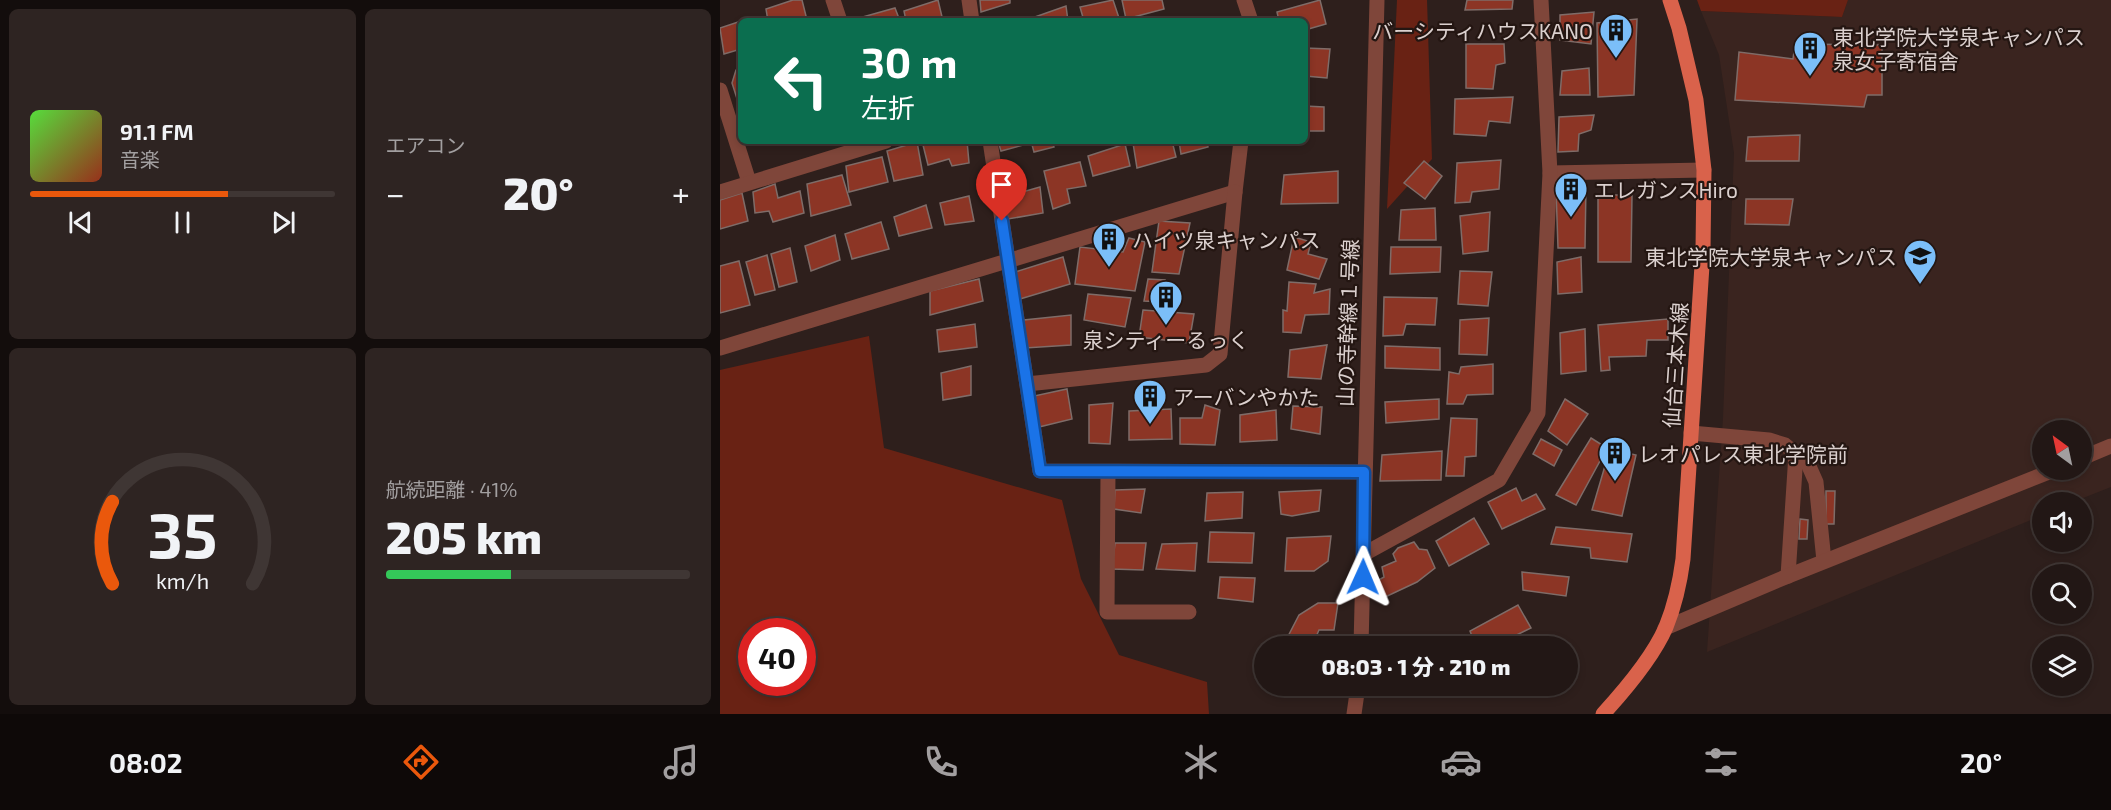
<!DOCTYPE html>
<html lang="ja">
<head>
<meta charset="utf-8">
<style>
  body { margin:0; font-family:"Exo 2","Noto Sans JP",sans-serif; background:#2e2422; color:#f1f3f6; height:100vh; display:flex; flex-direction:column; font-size:22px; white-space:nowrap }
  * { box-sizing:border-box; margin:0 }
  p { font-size:20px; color:#a29fa0 }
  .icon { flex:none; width:33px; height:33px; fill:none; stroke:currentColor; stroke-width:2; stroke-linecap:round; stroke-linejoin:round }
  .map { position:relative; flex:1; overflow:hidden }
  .side { display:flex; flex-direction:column; gap:9px; padding:9px; background:#130d0c; width:720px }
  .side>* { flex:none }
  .top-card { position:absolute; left:18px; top:18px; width:570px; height:126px; border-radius:9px; box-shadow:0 3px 9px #0003,0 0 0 2px #3f3634; background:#0b6e4f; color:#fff; overflow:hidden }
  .needle { width:39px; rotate:327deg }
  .controls { position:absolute; left:1312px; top:420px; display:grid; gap:12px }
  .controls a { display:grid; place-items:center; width:60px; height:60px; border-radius:50%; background:#221715; box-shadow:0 3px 9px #0003,0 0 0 2px #3f3634; font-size:30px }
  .speed { position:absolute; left:18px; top:618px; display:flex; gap:12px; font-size:30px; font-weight:700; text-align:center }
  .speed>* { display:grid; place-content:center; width:78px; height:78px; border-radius:50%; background:#221715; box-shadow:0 3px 9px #0003,0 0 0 2px #3f3634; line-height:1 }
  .speed .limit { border:9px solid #d22; background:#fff; color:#111 }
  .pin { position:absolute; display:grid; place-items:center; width:51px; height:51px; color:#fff; margin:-62px -26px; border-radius:50% 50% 50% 0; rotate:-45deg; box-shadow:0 0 6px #0007 }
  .pin .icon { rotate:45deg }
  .me { position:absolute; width:66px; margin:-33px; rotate:1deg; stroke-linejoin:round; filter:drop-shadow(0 0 4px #0008) }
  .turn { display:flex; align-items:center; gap:21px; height:126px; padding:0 24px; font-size:27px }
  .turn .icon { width:78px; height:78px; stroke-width:2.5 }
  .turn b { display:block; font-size:42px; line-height:51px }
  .big { font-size:45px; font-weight:800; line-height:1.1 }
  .side .widget { flex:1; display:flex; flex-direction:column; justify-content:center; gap:9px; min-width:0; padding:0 21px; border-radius:9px; background:#2e2422 }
  .side .dial { align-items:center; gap:0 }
  .dial svg { height:156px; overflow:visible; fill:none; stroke:#3f3634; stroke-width:7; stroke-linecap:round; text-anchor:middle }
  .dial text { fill:#f1f3f6; stroke:none }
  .song { display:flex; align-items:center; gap:18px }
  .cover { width:72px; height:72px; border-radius:9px; background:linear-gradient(135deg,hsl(110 70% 55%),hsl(10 70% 35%)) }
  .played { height:6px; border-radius:3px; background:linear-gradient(90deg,#ea580c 65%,#3f3634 65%) }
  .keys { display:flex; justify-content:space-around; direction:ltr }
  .heat { display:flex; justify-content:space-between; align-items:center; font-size:33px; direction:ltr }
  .charge { height:9px; border-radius:4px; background:linear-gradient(90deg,#34c759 41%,#3f3634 0) }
  .side .tiles { flex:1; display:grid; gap:9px; grid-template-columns:repeat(2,1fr) }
  .trip { position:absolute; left:534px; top:636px; width:324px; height:60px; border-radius:30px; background:#221715; box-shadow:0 3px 9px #0003,0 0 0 2px #3f3634; font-weight:800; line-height:60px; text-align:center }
  .tabs { display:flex; height:96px; justify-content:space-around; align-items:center; background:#0e0908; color:#a29fa0 }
  .tabs .icon { width:42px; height:42px }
  .tabs .current { color:#ea580c }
  .tabs b { font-size:27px; color:#f1f3f6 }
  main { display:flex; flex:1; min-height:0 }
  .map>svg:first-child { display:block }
  .built { fill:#3a241f; fill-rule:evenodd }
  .green { fill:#692214; fill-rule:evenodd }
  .building { fill:#8c3525; stroke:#7f6c68; stroke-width:1.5 }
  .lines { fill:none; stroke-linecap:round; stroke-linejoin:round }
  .minor { stroke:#7f463a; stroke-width:15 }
  .major { stroke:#d9624b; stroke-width:15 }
  .route-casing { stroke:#114b97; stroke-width:15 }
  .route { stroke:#1a73e8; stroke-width:10 }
  .labels { text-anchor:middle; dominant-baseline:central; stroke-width:4.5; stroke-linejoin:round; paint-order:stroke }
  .poi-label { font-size:21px; fill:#dbd0ce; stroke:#241612; text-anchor:start }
  .street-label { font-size:21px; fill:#dbd0ce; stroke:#241612 }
</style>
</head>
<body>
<main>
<section class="side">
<div class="tiles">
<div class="widget">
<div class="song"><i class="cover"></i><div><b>91.1 FM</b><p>音楽</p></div></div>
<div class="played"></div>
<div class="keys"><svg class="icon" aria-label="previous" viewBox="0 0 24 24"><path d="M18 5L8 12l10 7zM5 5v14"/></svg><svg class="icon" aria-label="pause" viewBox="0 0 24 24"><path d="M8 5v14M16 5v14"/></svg><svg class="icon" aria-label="next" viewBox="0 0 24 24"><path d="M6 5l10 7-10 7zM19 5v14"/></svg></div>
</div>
<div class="widget"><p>エアコン</p>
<div class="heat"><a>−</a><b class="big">20°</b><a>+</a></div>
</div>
<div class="widget dial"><svg viewBox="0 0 100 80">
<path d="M14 69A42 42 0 1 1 86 69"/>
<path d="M14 69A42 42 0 0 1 14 27" stroke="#ea580c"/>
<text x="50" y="56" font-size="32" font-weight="700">35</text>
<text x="50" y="72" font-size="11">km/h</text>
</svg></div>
<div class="widget"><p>航続距離 · 41%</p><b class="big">205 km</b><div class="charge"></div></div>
</div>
</section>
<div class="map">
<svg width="1391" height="714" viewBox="0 0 1391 714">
  <rect width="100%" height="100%" fill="#2e1f1c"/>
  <path class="built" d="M1128 0H1391V487L1353 502H1323V515L987 652 1003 418 1014 153 999 55 981 11 1122 17ZM1323 430H1362V470H1323Z"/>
  <g class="green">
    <polygon points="677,0 707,0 712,159 667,209"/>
    <polygon points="977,0 1128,0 1122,17 981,11"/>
    <path d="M149 336 164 448 342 500 361 579 399 655 487 682 489 714H0V370ZM32 632H82V682H32Z"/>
  </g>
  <g class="building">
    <polygon points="73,0 82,0 87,20 48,21 46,9"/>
    <polygon points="218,0 223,21 186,21 184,11"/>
    <polygon points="260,0 290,0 290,3 261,12"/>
    <polygon points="393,0 400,21 364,21 360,7"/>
    <polygon points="402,0 442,0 444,9 406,19"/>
    <polygon points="600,0 606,24 585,30 585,21 559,21 557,12"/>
    <polygon points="747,0 793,0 792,9 745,10"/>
    <polygon points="346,6 348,21 313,21 312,18"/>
    <polygon points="175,8 180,21 140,21 139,18"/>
    <polygon points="874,12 871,44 840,40 840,15"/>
    <polygon points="917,19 914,95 878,97 877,23"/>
    <polygon points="21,21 21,49 4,54 0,28"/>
    <polygon points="746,44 784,44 785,63 776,65 773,89 746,88"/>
    <polygon points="1075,44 1162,45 1162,95 1147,95 1144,107 1015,100 1019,52 1073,59"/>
    <polygon points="585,48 610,49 607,78 585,76"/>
    <polygon points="21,68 21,104 19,105 12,83 16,70"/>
    <polygon points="869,68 870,95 840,95 842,71"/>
    <polygon points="793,97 790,123 769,121 766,136 734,134 735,99"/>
    <polygon points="585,106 604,107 604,131 585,131"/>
    <polygon points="874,115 871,130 859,134 858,151 838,152 839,117"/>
    <polygon points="1080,135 1079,161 1026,161 1028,137"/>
    <polygon points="202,141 247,141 249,163 232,166 229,159 208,165"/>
    <polygon points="278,141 307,141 307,144 281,151"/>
    <polygon points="311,141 332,141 334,147 314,152"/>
    <polygon points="421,141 452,141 456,157 417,168 413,143"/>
    <polygon points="459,141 487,141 488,147 461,154"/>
    <polygon points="197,142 203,175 174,181 167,151"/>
    <polygon points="405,144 410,166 373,176 368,156"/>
    <polygon points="162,157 168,182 129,192 126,166"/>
    <polygon points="781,160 779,189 752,192 750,202 735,203 737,163"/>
    <polygon points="704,161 722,176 705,199 684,183"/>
    <polygon points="360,162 366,186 347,189 350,203 333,209 324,171"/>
    <polygon points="618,171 618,203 561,204 564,175"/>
    <polygon points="122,175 131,205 91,216 87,184"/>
    <polygon points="55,184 58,198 80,191 84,213 53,222 49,211 35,213 33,192"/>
    <polygon points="866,185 865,248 838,248 836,189"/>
    <polygon points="320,187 323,213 288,219 284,197"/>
    <polygon points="22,193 28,221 0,229 0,200"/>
    <polygon points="878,195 912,195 911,262 878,262"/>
    <polygon points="249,196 254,221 225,225 220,203"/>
    <polygon points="1026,199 1073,199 1069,225 1025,224"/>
    <polygon points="206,205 212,228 179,236 174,217"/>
    <polygon points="715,208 716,240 679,240 681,210"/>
    <polygon points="770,212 768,251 743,254 740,216"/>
    <polygon points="439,221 470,223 459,274 432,272"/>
    <polygon points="161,222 169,249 132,259 125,234"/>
    <polygon points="115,235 120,260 91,271 85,246"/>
    <polygon points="574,237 591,242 588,254 607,259 599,279 567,270"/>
    <polygon points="409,238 425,242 415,291 355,284 360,247 403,252"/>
    <polygon points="671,247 721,247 720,272 670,274"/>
    <polygon points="70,248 77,282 59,287 51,254"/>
    <polygon points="47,255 55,290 35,295 26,262"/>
    <polygon points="343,257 350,284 300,299 295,272"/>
    <polygon points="861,257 862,292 838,294 837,262"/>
    <polygon points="19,261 30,305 0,313 0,266"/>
    <polygon points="740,271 772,272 768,306 738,304"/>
    <polygon points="259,279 263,301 210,315 210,291"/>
    <polygon points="428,279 445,280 443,302 424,301"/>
    <polygon points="569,282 596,284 594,293 610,289 609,314 585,315 581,333 563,332 563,310 567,311"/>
    <polygon points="368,294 411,298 405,327 364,320"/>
    <polygon points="664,297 717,298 715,325 686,324 683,335 663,336"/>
    <polygon points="423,310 474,314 469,343 419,337"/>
    <polygon points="351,315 351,345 305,348 304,320"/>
    <polygon points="769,318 767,355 739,354 740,320"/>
    <polygon points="948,319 948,340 927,340 926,356 889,357 890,370 881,371 878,325"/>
    <polygon points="255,324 257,347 219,352 217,330"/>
    <polygon points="865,329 866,371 841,374 840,333"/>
    <polygon points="607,345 601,379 568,377 570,350"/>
    <polygon points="665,346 720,348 720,370 665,368"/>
    <polygon points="773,364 773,394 747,395 743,404 727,404 729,372 739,374 741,367"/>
    <polygon points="251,366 251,395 223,400 221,373"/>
    <polygon points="347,389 352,419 319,427 314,396"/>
    <polygon points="719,399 719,419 666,423 665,402"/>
    <polygon points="845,399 868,414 847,445 828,431"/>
    <polygon points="393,403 390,444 369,443 369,405"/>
    <polygon points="485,405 500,410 495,445 460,444 460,418 482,418"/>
    <polygon points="573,406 602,407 600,434 571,429"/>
    <polygon points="451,409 452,439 409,440 409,411"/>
    <polygon points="556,410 557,440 520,442 520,415"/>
    <polygon points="731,418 757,419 756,456 745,457 744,476 726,476"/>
    <polygon points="871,438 887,448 856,505 836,495"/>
    <polygon points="821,439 842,450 834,466 813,454"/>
    <polygon points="890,449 916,455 902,516 872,510"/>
    <polygon points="722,451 721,480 660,481 662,455"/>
    <polygon points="796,488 802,501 816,494 825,509 782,529 768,502"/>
    <polygon points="425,489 421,513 394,509 395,490"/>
    <polygon points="601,490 599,511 572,516 561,514 559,492"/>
    <polygon points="1106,491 1115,491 1114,524 1106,524"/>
    <polygon points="523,492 522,518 485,521 487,493"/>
    <polygon points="754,518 769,544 729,566 716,541"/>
    <polygon points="1080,519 1088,520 1087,539 1079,539"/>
    <polygon points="836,527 912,534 907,562 871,558 870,548 831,544"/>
    <polygon points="490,532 534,533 532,563 488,562"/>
    <polygon points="611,536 608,561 594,571 565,571 567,538"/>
    <polygon points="694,542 699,549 707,550 715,568 697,582 661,599 655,582 664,577 662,567 676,561 673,554 678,548"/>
    <polygon points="395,543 426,543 423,570 392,569"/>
    <polygon points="477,543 475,571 436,569 442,544"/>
    <polygon points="802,572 849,577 846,596 803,590"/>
    <polygon points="500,577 535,578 533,602 498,598"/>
    <polygon points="598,603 618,603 614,630 599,630 592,646 563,646 579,615"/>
    <polygon points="798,605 811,628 774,646 756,646 750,631"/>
  </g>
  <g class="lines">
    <g class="minor">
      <polyline points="113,0 120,21"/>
      <polyline points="249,0 252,21"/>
      <polyline points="524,0 531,21"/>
      <polyline points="0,90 29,182"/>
      <polyline points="270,141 320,471 644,472"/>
      <polyline points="830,173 984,170"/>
      <polyline points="0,192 166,141"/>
      <polyline points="0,348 515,192 521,141"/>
      <polyline points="307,384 486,365 500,354 515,192"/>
      <polyline points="971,433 1049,440 1065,445 1076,454 1068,576"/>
      <polyline points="1076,454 1088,464 1096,482 1104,561"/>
      <polyline points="1362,458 1391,446"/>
      <polyline points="388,472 387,612 469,612"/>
      <polyline points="644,554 779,480 818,413 830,173 821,0"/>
      <polyline points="945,628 1068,576 1334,470"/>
      <polyline points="641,646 657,0"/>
      <polyline points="634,714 638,686"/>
    </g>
    <path class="major" d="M883 714C905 690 933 657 946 627 955 605 960 582 963 559L983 250 984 170 976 100 959 28 950 0"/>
  </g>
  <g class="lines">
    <defs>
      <polyline id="route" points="282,221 320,471 644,472 643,577"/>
    </defs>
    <use href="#route" class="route-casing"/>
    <use href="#route" class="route"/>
  </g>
  <defs>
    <symbol id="building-pin" viewBox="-11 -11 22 30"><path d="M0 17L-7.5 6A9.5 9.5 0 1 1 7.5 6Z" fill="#7bbef8" stroke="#241612"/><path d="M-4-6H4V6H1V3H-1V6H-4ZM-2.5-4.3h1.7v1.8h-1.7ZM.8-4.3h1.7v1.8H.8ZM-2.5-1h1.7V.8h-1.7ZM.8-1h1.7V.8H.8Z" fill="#111"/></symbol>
    <symbol id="university-pin" viewBox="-11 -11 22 30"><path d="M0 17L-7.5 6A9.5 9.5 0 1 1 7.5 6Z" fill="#7bbef8" stroke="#241612"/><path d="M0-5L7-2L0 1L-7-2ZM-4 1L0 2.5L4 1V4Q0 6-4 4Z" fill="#111"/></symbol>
  </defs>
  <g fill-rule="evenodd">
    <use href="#building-pin" x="877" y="11" width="38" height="52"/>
    <use href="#building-pin" x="1071" y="29" width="38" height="52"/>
    <use href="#building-pin" x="832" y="170" width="38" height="52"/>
    <use href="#building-pin" x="370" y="220" width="38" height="52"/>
    <use href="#university-pin" x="1181" y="237" width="38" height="52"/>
    <use href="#building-pin" x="427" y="278" width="38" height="52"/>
    <use href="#building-pin" x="411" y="377" width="38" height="52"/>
    <use href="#building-pin" x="876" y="434" width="38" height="52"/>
  </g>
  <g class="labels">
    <g class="poi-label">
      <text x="873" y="30" text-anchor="end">バーシティハウスKANO</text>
      <text x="1113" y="36">東北学院大学泉キャンパス<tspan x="1113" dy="24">泉女子寄宿舎</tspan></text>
      <text x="874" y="189">エレガンスHiro</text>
      <text x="412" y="239">ハイツ泉キャンパス</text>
      <text x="1177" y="256" text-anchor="end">東北学院大学泉キャンパス</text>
      <text x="446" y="339" text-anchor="middle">泉シティーるっく</text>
      <text x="453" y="396">アーバンやかた</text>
      <text x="918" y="453">レオパレス東北学院前</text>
    </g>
    <g class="street-label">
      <text transform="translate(627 323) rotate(-88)">山の寺幹線１号線</text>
      <text transform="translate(955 365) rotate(-86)">仙台三本木線</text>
    </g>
  </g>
</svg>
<div class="controls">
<a><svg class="needle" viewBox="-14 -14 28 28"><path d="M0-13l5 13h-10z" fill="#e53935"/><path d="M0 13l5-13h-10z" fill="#a29fa0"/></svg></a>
<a><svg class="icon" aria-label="sound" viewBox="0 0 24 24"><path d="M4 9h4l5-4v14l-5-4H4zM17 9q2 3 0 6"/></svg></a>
<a><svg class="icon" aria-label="search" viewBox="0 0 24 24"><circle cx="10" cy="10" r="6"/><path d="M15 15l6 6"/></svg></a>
<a><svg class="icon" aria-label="layers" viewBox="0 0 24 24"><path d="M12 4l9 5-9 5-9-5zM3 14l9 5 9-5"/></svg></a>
</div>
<div class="speed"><div class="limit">40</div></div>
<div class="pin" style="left:282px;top:221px;background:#d93025"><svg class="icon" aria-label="arrive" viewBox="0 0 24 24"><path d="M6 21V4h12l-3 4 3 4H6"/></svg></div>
<svg class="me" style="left:643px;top:577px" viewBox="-20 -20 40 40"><path d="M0-17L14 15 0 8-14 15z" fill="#1a73e8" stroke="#fff" stroke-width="4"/></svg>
<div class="trip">08:03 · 1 分 · 210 m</div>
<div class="top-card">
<div class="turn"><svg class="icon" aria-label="left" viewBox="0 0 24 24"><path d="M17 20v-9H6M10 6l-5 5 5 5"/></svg><div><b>30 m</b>左折</div></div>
</div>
</div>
</main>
<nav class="tabs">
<b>08:02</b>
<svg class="icon current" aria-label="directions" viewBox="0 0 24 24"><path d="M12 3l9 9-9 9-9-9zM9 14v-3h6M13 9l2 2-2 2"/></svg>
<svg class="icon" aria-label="music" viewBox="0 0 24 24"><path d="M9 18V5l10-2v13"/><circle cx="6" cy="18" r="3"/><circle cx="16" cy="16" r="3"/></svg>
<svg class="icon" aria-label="phone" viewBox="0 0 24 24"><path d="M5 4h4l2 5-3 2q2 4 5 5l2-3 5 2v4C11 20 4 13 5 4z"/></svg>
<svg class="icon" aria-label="climate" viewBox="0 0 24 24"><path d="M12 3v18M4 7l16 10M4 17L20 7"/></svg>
<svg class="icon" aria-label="car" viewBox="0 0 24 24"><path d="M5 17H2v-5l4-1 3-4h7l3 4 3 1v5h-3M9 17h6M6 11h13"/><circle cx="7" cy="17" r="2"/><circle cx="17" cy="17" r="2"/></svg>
<svg class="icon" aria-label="filters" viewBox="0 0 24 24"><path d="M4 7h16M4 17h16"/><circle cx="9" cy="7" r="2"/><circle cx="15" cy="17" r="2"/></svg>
<b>20°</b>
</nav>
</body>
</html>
